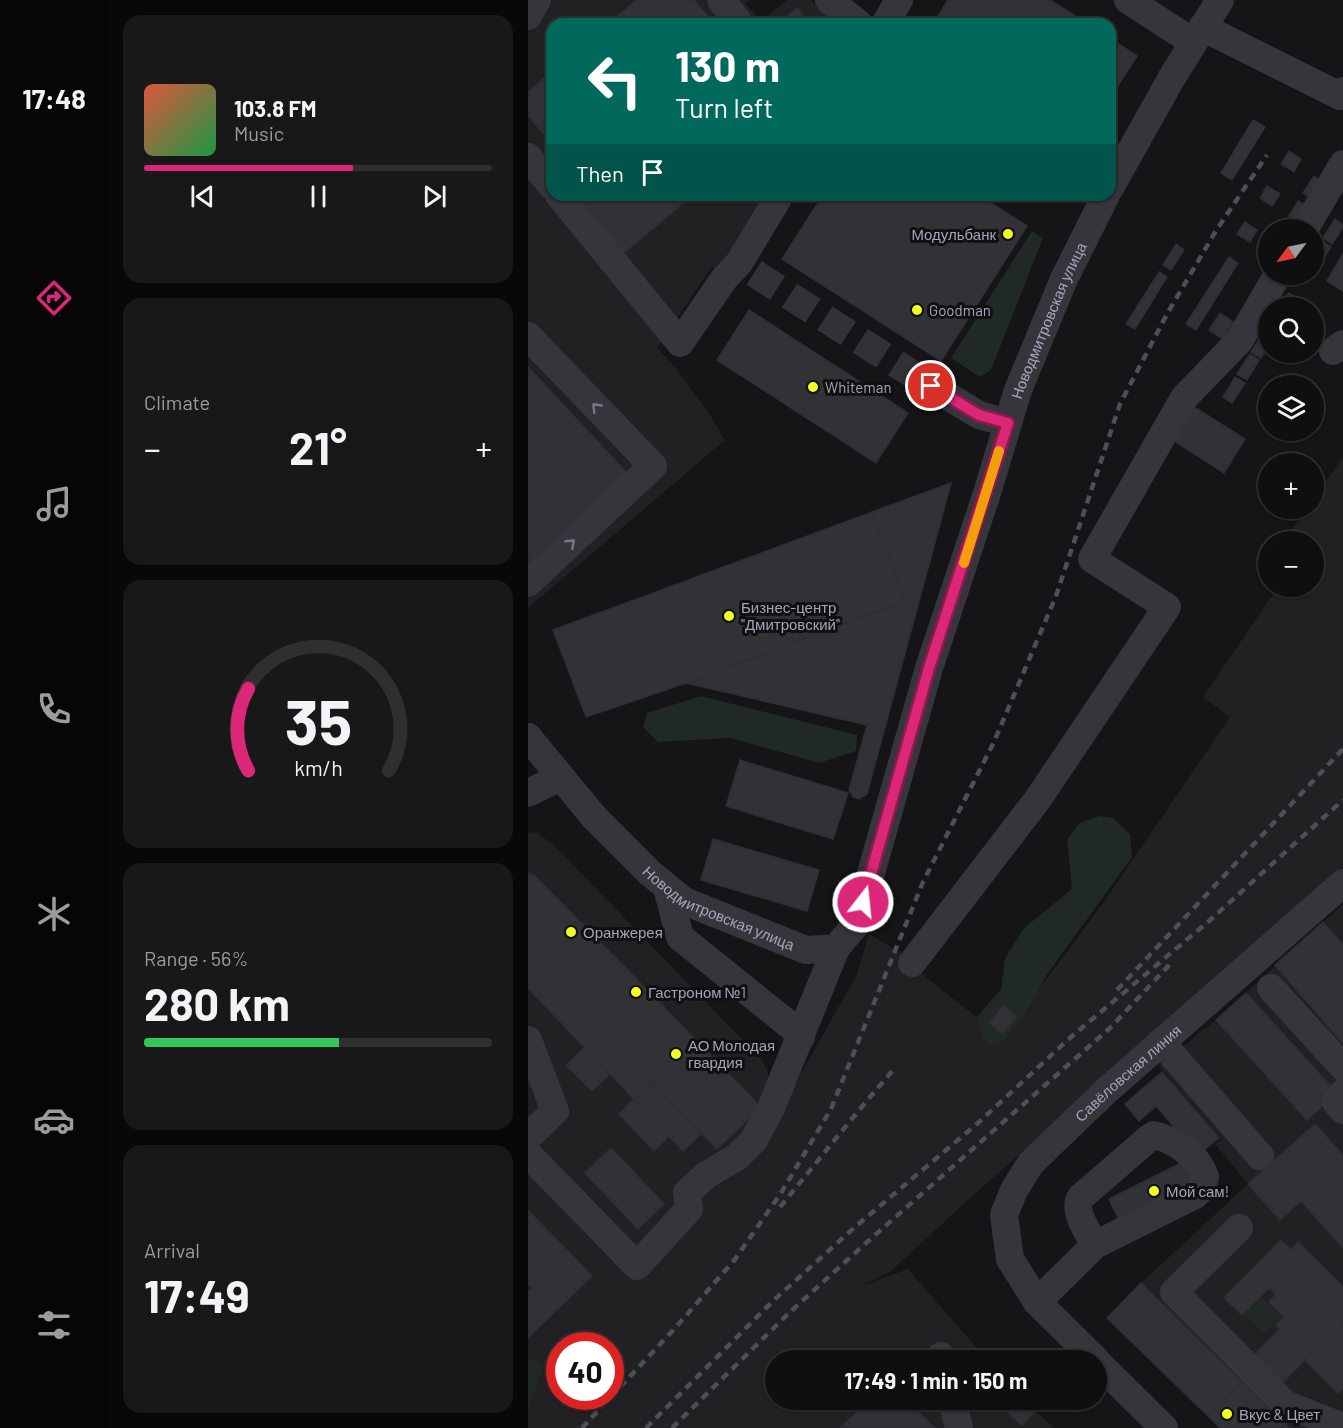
<!DOCTYPE html>
<html lang="en">
<head>
<meta charset="utf-8">
<style>
  body { margin:0; font-family:Barlow,sans-serif; background:#191819; color:#f1f3f6; height:100vh; display:flex; flex-direction:column; font-size:22px; white-space:nowrap }
  * { box-sizing:border-box; margin:0 }
  p { font-size:20px; color:#9c9c9f }
  .icon { flex:none; width:33px; height:33px; fill:none; stroke:currentColor; stroke-width:2; stroke-linecap:round; stroke-linejoin:round }
  .map { position:relative; flex:1; overflow:hidden }
  .panel { display:flex; flex-direction:column; gap:15px; padding:15px; background:#090809; width:420px }
  .panel>* { flex:none }
  .hud { position:absolute; left:18px; top:18px; width:570px; height:183px; border-radius:18px; box-shadow:0 2px 4px #0004,0 0 0 2px #302f30; background:#00695c; color:#fff; overflow:hidden }
  .needle { width:39px; rotate:237deg }
  .tools { position:absolute; left:730px; top:219px; display:grid; gap:12px }
  .tools a { display:grid; place-items:center; width:66px; height:66px; border-radius:50%; background:#100f10; box-shadow:0 2px 4px #0004,0 0 0 2px #302f30; font-size:30px }
  .speed { position:absolute; left:18px; top:1332px; display:flex; gap:12px; font-size:30px; font-weight:700; text-align:center }
  .speed>* { display:grid; place-content:center; width:78px; height:78px; border-radius:50%; background:#100f10; box-shadow:0 2px 4px #0004,0 0 0 2px #302f30; line-height:1 }
  .speed .limit { border:9px solid #d22; background:#fff; color:#111 }
  .pin { position:absolute; display:grid; place-items:center; width:51px; height:51px; color:#fff; margin:-26px; border:3px solid #fff; border-radius:50%; box-shadow:0 2px 6px #0007 }
  .me { position:absolute; width:66px; margin:-33px; rotate:16deg; stroke-linejoin:round; filter:drop-shadow(0 0 4px #0008) }
  .turn { display:flex; align-items:center; gap:21px; height:126px; padding:0 30px; font-size:27px }
  .turn .icon { width:78px; height:78px; stroke-width:2.5 }
  .turn b { display:block; font-size:42px; line-height:51px }
  .then { display:flex; align-items:center; height:57px; padding:0 30px; background:#0003; gap:12px; font-size:22px }
  .big { font-size:45px; font-weight:700; line-height:1.1 }
  .panel .card { flex:1; display:flex; flex-direction:column; justify-content:center; gap:9px; min-width:0; padding:0 21px; border-radius:18px; background:#191819 }
  .panel .dial { align-items:center; gap:0 }
  .dial svg { height:156px; overflow:visible; fill:none; stroke:#302f30; stroke-width:7; stroke-linecap:round; text-anchor:middle }
  .dial text { fill:#f1f3f6; stroke:none }
  .song { display:flex; align-items:center; gap:18px }
  .cover { width:72px; height:72px; border-radius:9px; background:linear-gradient(135deg,hsl(10 70% 55%),hsl(140 70% 35%)) }
  .played { height:6px; border-radius:3px; background:linear-gradient(90deg,#db2777 60%,#302f30 60%) }
  .keys { display:flex; justify-content:space-around; direction:ltr }
  .heat { display:flex; justify-content:space-between; align-items:center; font-size:33px; direction:ltr }
  .charge { height:9px; border-radius:4px; background:linear-gradient(90deg,#34c759 56%,#302f30 0) }
  .trip { position:absolute; left:237px; top:1350px; width:342px; height:60px; border-radius:30px; background:#100f10; box-shadow:0 2px 4px #0004,0 0 0 2px #302f30; font-weight:700; line-height:60px; text-align:center }
  main { display:flex; flex:1; min-height:0 }
  .tab-bar { display:flex; flex-direction:column; width:108px; justify-content:space-around; align-items:center; background:#060606; color:#9c9c9f }
  .tab-bar .icon { width:42px; height:42px }
  .tab-bar .selected { color:#db2777 }
  .tab-bar b { font-size:27px; color:#f1f3f6 }
  .map>svg:first-child { display:block }
  .built { fill:#212023; fill-rule:evenodd }
  .green { fill:#202925 }
  .building { fill:#323135; stroke:#302e32; stroke-width:1.5 }
  .lines { fill:none; stroke-linecap:round; stroke-linejoin:round }
  .minor-tunnel { stroke:#323136; stroke-width:28; stroke-dasharray:28 14; stroke-linecap:butt }
  .minor { stroke:#36353c; stroke-width:28 }
  .rail { stroke:#4f4e57; stroke-width:4.5; stroke-dasharray:8 6; stroke-linecap:butt }
  .oneway { stroke:#797886 }
  .route-casing { stroke:#8e194d; stroke-width:15 }
  .route { stroke:#db2777; stroke-width:10 }
  .slow { stroke:#f59e0b; stroke-width:10 }
  .poi-dot { fill:#f1ff23; stroke:#100f11; stroke-width:2 }
  .labels { text-anchor:middle; dominant-baseline:central; stroke-width:6; stroke-linejoin:round; paint-order:stroke }
  .poi-label { font-size:15px; fill:#a6a4b8; stroke:#100f11; text-anchor:start }
  .street-label { font-size:15px; fill:#a6a4b8; stroke:#100f11 }
</style>
</head>
<body>
<main>
<nav class="tab-bar">
<b>17:48</b>
<svg class="icon selected" aria-label="directions" viewBox="0 0 24 24"><path d="M12 3l9 9-9 9-9-9zM9 14v-3h6M13 9l2 2-2 2"/></svg>
<svg class="icon" aria-label="music" viewBox="0 0 24 24"><path d="M9 18V5l10-2v13"/><circle cx="6" cy="18" r="3"/><circle cx="16" cy="16" r="3"/></svg>
<svg class="icon" aria-label="phone" viewBox="0 0 24 24"><path d="M5 4h4l2 5-3 2q2 4 5 5l2-3 5 2v4C11 20 4 13 5 4z"/></svg>
<svg class="icon" aria-label="climate" viewBox="0 0 24 24"><path d="M12 3v18M4 7l16 10M4 17L20 7"/></svg>
<svg class="icon" aria-label="car" viewBox="0 0 24 24"><path d="M5 17H2v-5l4-1 3-4h7l3 4 3 1v5h-3M9 17h6M6 11h13"/><circle cx="7" cy="17" r="2"/><circle cx="17" cy="17" r="2"/></svg>
<svg class="icon" aria-label="filters" viewBox="0 0 24 24"><path d="M4 7h16M4 17h16"/><circle cx="9" cy="7" r="2"/><circle cx="15" cy="17" r="2"/></svg>
</nav>
<section class="panel">
<div class="card">
<div class="song"><i class="cover"></i><div><b>103.8 FM</b><p>Music</p></div></div>
<div class="played"></div>
<div class="keys"><svg class="icon" aria-label="previous" viewBox="0 0 24 24"><path d="M18 5L8 12l10 7zM5 5v14"/></svg><svg class="icon" aria-label="pause" viewBox="0 0 24 24"><path d="M8 5v14M16 5v14"/></svg><svg class="icon" aria-label="next" viewBox="0 0 24 24"><path d="M6 5l10 7-10 7zM19 5v14"/></svg></div>
</div>
<div class="card"><p>Climate</p>
<div class="heat"><a>−</a><b class="big">21°</b><a>+</a></div>
</div>
<div class="card dial"><svg viewBox="0 0 100 80">
<path d="M14 69A42 42 0 1 1 86 69"/>
<path d="M14 69A42 42 0 0 1 14 27" stroke="#db2777"/>
<text x="50" y="56" font-size="32" font-weight="700">35</text>
<text x="50" y="72" font-size="11">km/h</text>
</svg></div>
<div class="card"><p>Range · 56%</p><b class="big">280 km</b><div class="charge"></div></div>
<div class="card"><p>Arrival</p><b class="big">17:49</b></div>
</section>
<div class="map">
<svg width="815" height="1428" viewBox="0 0 815 1428">
  <rect width="100%" height="100%" fill="#151416"/>
  <g class="built">
    <polygon points="0,0 222,0 218,4 233,21 259,0 283,0 309,24 24,24 24,195 243,195 196,270 183,268 129,348 147,367 180,412 197,440 0,608"/>
    <path d="M815 457V867L700 972 441 1199 363 1271 334 1286 380 1269 459 1360H248V1400H496L526 1428H0V832L9 833 26 845 233 1059 240 1072 241 1093 259 1099 329 974 341 934 373 953 401 980 475 1037 576 902 702 717 675 697 750 587 786 586V542L756 541 779 509 786 508V498ZM32 1346H82V1396H32Z"/>
    <polygon points="815,904 815,1428 692,1428 579,1318 613,1283 720,1184 687,1144 693,1139 631,1066 688,1020"/>
  </g>
  <g class="green">
    <polygon points="504,231 515,238 463,370 452,377 423,358"/>
    <polygon points="173,696 329,735 328,751 291,763 203,738 130,742 115,727 119,713"/>
    <polygon points="572,816 585,818 602,834 604,857 520,973 492,1022 472,1044 461,1045 454,1037 449,1017 473,989 477,958 496,928 544,889 539,840 551,823"/>
    <polygon points="734,1298 753,1317 736,1334 716,1315"/>
    <polygon points="0,1357 16,1366 0,1409"/>
  </g>
  <g class="building">
    <polygon points="109,0 166,0 186,24 80,24"/>
    <polygon points="420,0 522,0 560,24 405,24"/>
    <polygon points="269,8 282,24 250,24"/>
    <polygon points="582,38 609,56 582,98"/>
    <polygon points="24,71 24,144 0,115 0,92"/>
    <polygon points="725,120 737,127 704,180 693,173"/>
    <polygon points="761,151 773,159 766,172 753,164"/>
    <polygon points="786,176 795,182 785,199 775,193"/>
    <polygon points="739,186 752,194 744,206 732,198"/>
    <polygon points="46,195 165,195 92,256"/>
    <polygon points="295,195 451,195 499,226 413,361 254,259"/>
    <polygon points="770,201 780,207 770,222 761,216"/>
    <polygon points="807,219 815,225 815,227 804,244 795,238"/>
    <polygon points="717,222 729,230 722,242 709,234"/>
    <polygon points="793,241 803,247 786,273 786,252"/>
    <polygon points="648,244 656,250 643,270 635,265"/>
    <polygon points="815,254 815,291 799,281"/>
    <polygon points="701,257 710,263 668,330 658,324"/>
    <polygon points="631,272 639,277 607,329 598,324"/>
    <polygon points="761,293 770,299 764,308 751,308"/>
    <polygon points="221,310 380,413 348,463 189,360"/>
    <polygon points="692,313 705,322 695,339 681,330"/>
    <polygon points="741,324 741,345 733,358 723,352"/>
    <polygon points="722,354 731,360 719,380 709,374"/>
    <polygon points="0,367 100,474 0,568"/>
    <polygon points="707,377 717,383 704,403 695,397"/>
    <polygon points="666,407 717,439 696,473 645,440"/>
    <polygon points="423,483 339,794 331,799 325,797 321,790 339,725 158,683 377,601 344,512"/>
    <polygon points="344,512 377,601 158,683 58,717 25,630"/>
    <polygon points="212,760 320,793 305,839 198,806"/>
    <polygon points="185,839 291,870 279,911 173,880"/>
    <polygon points="0,874 6,875 88,958 46,1000 173,1134 155,1151 0,988"/>
    <polygon points="795,922 815,945 815,1043 747,965"/>
    <polygon points="88,958 233,1107 189,1149 46,1000"/>
    <polygon points="718,993 809,1093 779,1120 688,1020"/>
    <polygon points="475,1006 489,1016 475,1034 461,1023"/>
    <polygon points="57,1047 82,1074 64,1091 38,1065"/>
    <polygon points="634,1072 691,1138 670,1155 614,1089"/>
    <polygon points="614,1089 628,1106 611,1121 597,1104"/>
    <polygon points="106,1099 141,1136 126,1151 91,1114"/>
    <polygon points="787,1124 815,1155 815,1248 773,1201 752,1220 720,1184"/>
    <polygon points="83,1148 136,1204 110,1229 57,1173"/>
    <polygon points="659,1160 671,1183 592,1222 581,1199"/>
    <polygon points="0,1210 64,1276 0,1338 0,1292 4,1288 0,1284"/>
    <polygon points="753,1240 763,1250 770,1242 815,1287 815,1322 777,1360 749,1332 751,1329 748,1325 756,1317 741,1302 748,1294 741,1288 714,1315 696,1298"/>
    <polygon points="613,1283 714,1382 680,1416 579,1318"/>
    <polygon points="815,1322 815,1388 810,1393 777,1360"/>
    <polygon points="749,1332 777,1360 753,1384 725,1356"/>
    <polygon points="714,1382 761,1428 692,1428 680,1416"/>
    <polygon points="342,1400 378,1400 407,1428 312,1428"/>
    <polygon points="466,1400 496,1400 508,1410 494,1425"/>
  </g>
  <g class="lines">
    <polyline class="minor-tunnel" points="226,273 403,386"/>
    <g class="minor">
      <polyline points="193,0 210,21 206,24"/>
      <polyline points="301,0 331,24"/>
      <polyline points="600,0 665,42"/>
      <polyline points="0,16 9,0"/>
      <polyline points="357,24 371,0"/>
      <polyline points="674,27 812,96 815,91"/>
      <polyline points="0,157 24,186"/>
      <polyline points="582,188 643,79 692,0"/>
      <polyline points="31,195 152,343 196,279 211,263 252,195"/>
      <polyline points="776,230 815,164"/>
      <polyline points="0,336 125,466 0,583"/>
      <polyline points="805,351 815,344"/>
      <polyline points="403,386 451,415 480,423"/>
      <path id="s1" d="M0 737 66 817 122 873 156 901 278 950 308 948"/>
      <polyline points="0,793 33,777"/>
      <polyline points="139,888 152,937 264,1027 273,1037"/>
      <polyline points="384,963 510,799 639,607 564,559 656,398 711,341 750,274"/>
      <polyline points="743,988 815,1067"/>
      <polyline points="0,1040 27,1111 0,1137"/>
      <polyline points="633,1042 732,1156"/>
      <polyline points="815,1093 808,1102 815,1110"/>
      <path id="s2" d="M0 1154 109 1266 161 1209 159 1193 178 1175 209 1157 226 1140 243 1108 308 948 329 923 401 668 459 493 490 390 536 279 578 195"/>
      <polyline points="711,1228 646,1292 757,1404 815,1427"/>
      <path d="M509 1302 567 1245 667 1195 674 1188 677 1177C670 1155 647 1140 626 1135L620 1139 553 1197C544 1211 560 1232 567 1245"/>
      <polyline points="413,1356 414,1360"/>
      <path id="s3" d="M568 1360 509 1302 482 1259 476 1215 486 1190 503 1163 577 1092 815 883"/>
      <polyline points="568,1361 636,1428"/>
      <polyline points="424,1400 431,1428"/>
    </g>
    <g class="rail">
      <polyline points="589,990 815,749"/>
      <path d="M252 1207C291 1160 328 1112 368 1067"/>
      <polyline points="205,1262 253,1193 303,1109 395,882 466,742 528,596 592,404 639,314 689,229 739,155"/>
      <polyline points="54,1428 148,1327 209,1257"/>
      <polyline points="118,1428 247,1299 327,1227 450,1123 543,1037 681,921 815,800"/>
      <polyline points="144,1428 262,1312 338,1243 582,1028 645,961"/>
    </g>
  </g>
  <defs><path id="oneway-chevron" d="M-2-3.5L2.5 0L-2 3.5" fill="none" stroke-width="1.6" stroke-linecap="round" stroke-linejoin="round" transform="scale(1.5)"/></defs>
  <g class="oneway">
    <use href="#oneway-chevron" transform="translate(68 407) rotate(-134)"/>
    <use href="#oneway-chevron" transform="translate(43 543) rotate(-43)"/>
  </g>
  <g class="lines">
    <defs>
      <polyline id="route" points="335,902 401,668 480,423 451,415 403,386"/>
    </defs>
    <use href="#route" class="route-casing"/>
    <use href="#route" class="route"/>
    <polyline class="slow" points="436,563 471,451"/>
  </g>
  <g class="poi-dot">
    <circle cx="480" cy="234" r="6"/>
    <circle cx="389" cy="310" r="6"/>
    <circle cx="285" cy="387" r="6"/>
    <circle cx="201" cy="616" r="6"/>
    <circle cx="43" cy="932" r="6"/>
    <circle cx="108" cy="992" r="6"/>
    <circle cx="148" cy="1054" r="6"/>
    <circle cx="626" cy="1191" r="6"/>
    <circle cx="699" cy="1414" r="6"/>
  </g>
  <g class="labels">
    <g class="poi-label">
      <text x="468" y="234" text-anchor="end">Модульбанк</text>
      <text x="401" y="310">Goodman</text>
      <text x="297" y="387">Whiteman</text>
      <text x="213" y="607">Бизнес-центр<tspan x="213" dy="17">"Дмитровский"</tspan></text>
      <text x="55" y="932">Оранжерея</text>
      <text x="120" y="992">Гастроном №1</text>
      <text x="160" y="1045">АО Молодая<tspan x="160" dy="17">гвардия</tspan></text>
      <text x="638" y="1191">Мой сам!</text>
      <text x="711" y="1414">Вкус &amp; Цвет</text>
    </g>
    <g class="street-label">
      <text stroke="none"><textPath href="#s2" startOffset="1210">Новодмитровская улица</textPath></text>
      <text stroke="none"><textPath href="#s1" startOffset="261">Новодмитровская улица</textPath></text>
      <text stroke="none"><textPath href="#s3" startOffset="369">Савёловская линия</textPath></text>
    </g>
  </g>
</svg>
<div class="tools">
<a><svg class="needle" viewBox="-14 -14 28 28"><path d="M0-13l5 13h-10z" fill="#e53935"/><path d="M0 13l5-13h-10z" fill="#9c9c9f"/></svg></a>
<a><svg class="icon" aria-label="search" viewBox="0 0 24 24"><circle cx="10" cy="10" r="6"/><path d="M15 15l6 6"/></svg></a>
<a><svg class="icon" aria-label="layers" viewBox="0 0 24 24"><path d="M12 4l9 5-9 5-9-5zM3 14l9 5 9-5"/></svg></a>
<a>+</a>
<a>−</a>
</div>
<div class="speed"><div class="limit">40</div></div>
<div class="pin" style="left:403px;top:386px;background:#d93025"><svg class="icon" aria-label="arrive" viewBox="0 0 24 24"><path d="M6 21V4h12l-3 4 3 4H6"/></svg></div>
<svg class="me" style="left:335px;top:902px" viewBox="-20 -20 40 40"><circle r="17" fill="#db2777" stroke="#fff" stroke-width="3"/><path d="M0-11L8 9 0 5-8 9z" fill="#fff"/></svg>
<div class="trip">17:49 · 1 min · 150 m</div>
<div class="hud">
<div class="turn"><svg class="icon" aria-label="left" viewBox="0 0 24 24"><path d="M17 20v-9H6M10 6l-5 5 5 5"/></svg><div><b>130 m</b>Turn left</div></div>
<div class="then">Then<svg class="icon" aria-label="arrive" viewBox="0 0 24 24"><path d="M6 21V4h12l-3 4 3 4H6"/></svg></div>
</div>
</div>
</main>
</body>
</html>
